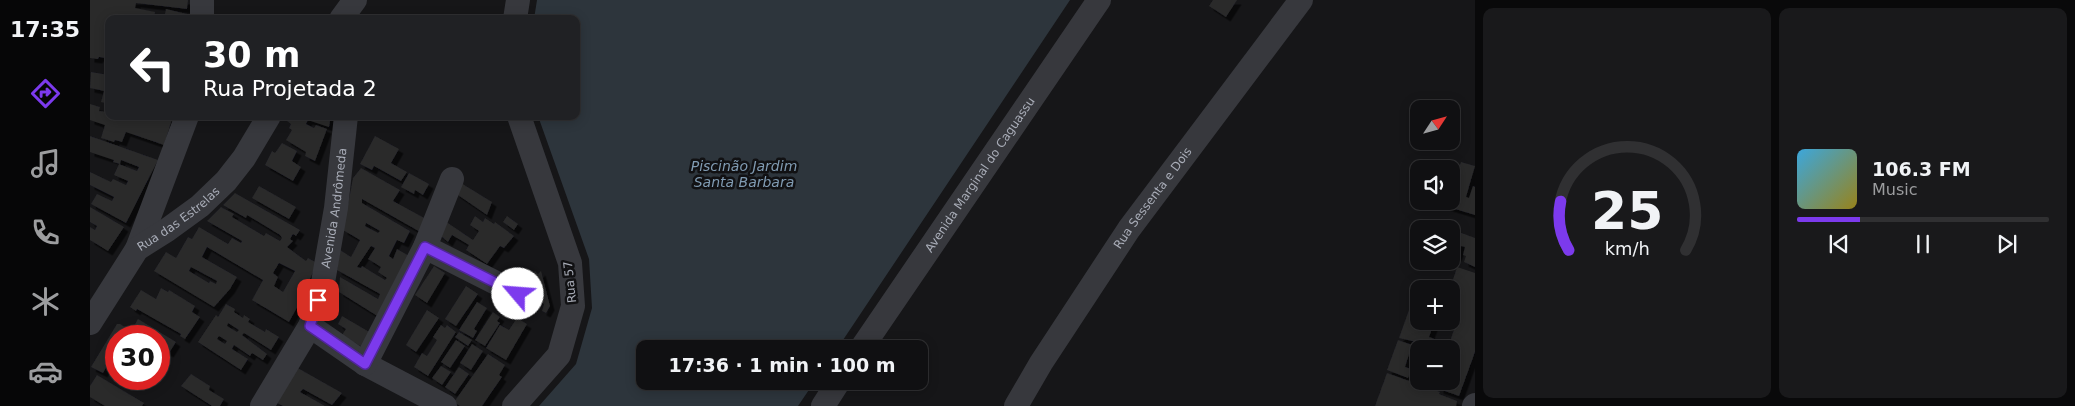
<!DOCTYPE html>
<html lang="en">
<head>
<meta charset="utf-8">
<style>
  body { margin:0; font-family:"DejaVu Sans",sans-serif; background:#19191b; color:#f1f3f6; height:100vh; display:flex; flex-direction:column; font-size:19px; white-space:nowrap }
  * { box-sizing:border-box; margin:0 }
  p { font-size:16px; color:#9c9d9f }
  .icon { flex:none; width:28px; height:28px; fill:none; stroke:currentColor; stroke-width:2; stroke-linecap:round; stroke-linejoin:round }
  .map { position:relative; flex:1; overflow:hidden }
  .panel { display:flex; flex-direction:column; gap:8px; padding:8px; background:#09090a; width:600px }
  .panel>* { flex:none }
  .guide { position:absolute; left:15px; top:15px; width:475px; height:105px; border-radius:10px; box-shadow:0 2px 12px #0003,0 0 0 1px #303032; background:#202124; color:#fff; overflow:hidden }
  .needle { width:32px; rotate:54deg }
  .controls { position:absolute; left:1320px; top:100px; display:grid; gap:10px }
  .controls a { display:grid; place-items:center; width:50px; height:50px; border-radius:10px; background:#101012; box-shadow:0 2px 12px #0003,0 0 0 1px #303032; font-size:25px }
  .speed { position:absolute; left:15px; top:325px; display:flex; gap:10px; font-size:25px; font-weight:700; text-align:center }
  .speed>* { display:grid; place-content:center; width:65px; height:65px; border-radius:50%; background:#101012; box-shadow:0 2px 12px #0003,0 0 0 1px #303032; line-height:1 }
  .speed .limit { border:8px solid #d22; background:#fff; color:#111 }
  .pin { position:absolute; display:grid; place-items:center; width:42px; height:42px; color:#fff; margin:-21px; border-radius:10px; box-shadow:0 2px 8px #0006 }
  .me { position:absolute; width:55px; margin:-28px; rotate:297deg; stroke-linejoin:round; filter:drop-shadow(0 0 4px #0008) }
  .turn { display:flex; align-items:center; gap:18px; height:105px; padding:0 15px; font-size:22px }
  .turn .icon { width:65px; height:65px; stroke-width:2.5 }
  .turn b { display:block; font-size:35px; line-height:42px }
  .panel .tile { flex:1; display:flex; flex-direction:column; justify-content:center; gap:8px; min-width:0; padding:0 18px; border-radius:10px; background:#19191b }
  .panel .dial { align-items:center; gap:0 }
  .dial svg { height:130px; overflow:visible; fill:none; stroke:#303032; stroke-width:7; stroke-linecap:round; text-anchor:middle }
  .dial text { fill:#f1f3f6; stroke:none }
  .song { display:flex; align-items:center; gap:15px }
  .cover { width:60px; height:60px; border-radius:8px; background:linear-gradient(135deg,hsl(200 70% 55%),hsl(50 70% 35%)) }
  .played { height:5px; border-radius:2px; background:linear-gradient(90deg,#7c3aed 25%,#303032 25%) }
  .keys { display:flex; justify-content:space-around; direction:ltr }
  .panel .tiles { flex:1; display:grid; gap:8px; grid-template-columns:repeat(2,1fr) }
  .trip { position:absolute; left:546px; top:340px; width:292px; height:50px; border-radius:10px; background:#101012; box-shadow:0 2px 12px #0003,0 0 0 1px #303032; font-weight:700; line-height:50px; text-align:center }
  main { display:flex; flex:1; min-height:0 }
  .tab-bar { display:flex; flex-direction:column; width:90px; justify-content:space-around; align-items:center; background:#060607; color:#9c9d9f }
  .tab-bar .icon { width:35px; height:35px }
  .tab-bar .selected { color:#7c3aed }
  .tab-bar b { font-size:22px; color:#f1f3f6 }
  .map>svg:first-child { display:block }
  .water { fill:#2d353c }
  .building { fill:#29292c; fill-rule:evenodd; filter:url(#shadow) }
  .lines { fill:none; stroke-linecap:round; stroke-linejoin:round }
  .street { stroke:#37383d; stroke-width:24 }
  .route-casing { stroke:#51269a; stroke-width:12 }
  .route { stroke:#7c3aed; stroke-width:9 }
  .labels { text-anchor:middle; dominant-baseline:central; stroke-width:5; stroke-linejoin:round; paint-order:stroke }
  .street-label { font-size:12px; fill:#a9adb8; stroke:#111113 }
  .water-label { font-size:14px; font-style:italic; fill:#809bb2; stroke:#111113 }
</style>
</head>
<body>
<main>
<nav class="tab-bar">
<b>17:35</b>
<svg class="icon selected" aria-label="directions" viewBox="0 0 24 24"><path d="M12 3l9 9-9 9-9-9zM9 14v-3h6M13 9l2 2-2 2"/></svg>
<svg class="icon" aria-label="music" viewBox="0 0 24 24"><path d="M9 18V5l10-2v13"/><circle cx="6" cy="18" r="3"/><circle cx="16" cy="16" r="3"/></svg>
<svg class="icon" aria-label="phone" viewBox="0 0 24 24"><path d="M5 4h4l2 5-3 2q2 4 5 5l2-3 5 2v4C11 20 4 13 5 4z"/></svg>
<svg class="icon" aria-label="climate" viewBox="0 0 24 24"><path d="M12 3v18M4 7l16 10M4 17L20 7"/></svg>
<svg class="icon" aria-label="car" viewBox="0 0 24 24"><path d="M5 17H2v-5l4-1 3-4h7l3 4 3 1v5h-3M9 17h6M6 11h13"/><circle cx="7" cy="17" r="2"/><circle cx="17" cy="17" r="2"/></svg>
</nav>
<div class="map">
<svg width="1385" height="406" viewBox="0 0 1385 406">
  <defs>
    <filter id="shadow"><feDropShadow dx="4.5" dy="4.5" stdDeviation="0" flood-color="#0009"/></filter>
  </defs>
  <rect width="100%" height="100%" fill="#161618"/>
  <polygon class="water" points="447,0 980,0 747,349 555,349 555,381 725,381 708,406 449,406 486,364 502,308 499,259 448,116 486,116 486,19 444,19"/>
  <g class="building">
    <polygon points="0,0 98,0 97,9 46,3 45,8 65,12 64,19 19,19 19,55 15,55 15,58 9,57 8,59 0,58"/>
    <polygon points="1123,0 1147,0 1136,17 1119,6"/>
    <polygon points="76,9 97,14 97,19 74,19"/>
    <polygon points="1,72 19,75 19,104 11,102 14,91 0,88"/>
    <polygon points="0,104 10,107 9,111 19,112 19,116 40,116 52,120 53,116 83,116 74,145 36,132 32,142 25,140 24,142 11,138 15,125 0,120"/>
    <polygon points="200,116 241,116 239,127 218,120 216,124 224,128 226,125 237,129 225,161 215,156 216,152 196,140 202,130 199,128 201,124 197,121"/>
    <polygon points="0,136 68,160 36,223 1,204 7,194 22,201 24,197 0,185 0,172 21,182 23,179 36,185 38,181 24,175 29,164 47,171 49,167 31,160 30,164 23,162 24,160 0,152"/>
    <polygon points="285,136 309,149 301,163 317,172 311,181 284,166 282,170 270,164"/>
    <polygon points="192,143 207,151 202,161 211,167 203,181 175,165 182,151 185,153"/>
    <polygon points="1371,162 1385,166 1376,197 1379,198 1383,186 1385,187 1385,215 1355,206 1357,201 1361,201 1361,189"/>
    <path d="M271 168 310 190 303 201 338 220 332 233 272 199V203L320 231 314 243 307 240 299 256 303 259 307 249 321 257 289 317 249 292 250 277 288 299 290 294 247 270 250 250 261 257 270 240 253 230 263 178ZM276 223 290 231 288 233 275 226ZM281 246 285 248 278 259 291 267 288 272 297 278 295 280 272 266 271 268 267 267Z"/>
    <polygon points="319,173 339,184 333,195 325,190 324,194 311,187"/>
    <polygon points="371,183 402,202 397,215 365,193"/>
    <polygon points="169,186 206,207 199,219 162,198"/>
    <path d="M145 193 210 230 206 236 203 234 200 239 203 241 197 247 216 261 218 258 227 263 210 302 199 322 162 300 173 280 117 247 112 257 147 277 140 289 124 307 64 271 76 252 86 258 98 237 102 239 109 227 138 244 142 238 151 243 152 241 117 221 131 207 144 214 142 217 174 236 176 233 190 241 192 238 190 235 157 215 156 218 133 205ZM189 263 205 271 193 292 184 286 188 277 183 273ZM101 267 127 281 126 284 120 281 119 283 99 271Z"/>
    <polygon points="0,207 34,227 18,251 0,240 0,227 5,230 7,226 0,222"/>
    <polygon points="385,216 393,222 395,218 404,224 405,222 424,236 414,248 410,246 397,264 376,250 379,245 362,235 358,242 346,232 352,219 383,240 389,231 380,225"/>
    <polygon points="417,216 428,224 424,230 413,222"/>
    <polygon points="1366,231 1385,238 1385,267 1374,262 1376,256 1373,255 1375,247 1371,246 1367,257 1361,255 1361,242"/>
    <polygon points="344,266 355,273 337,303 325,295"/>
    <polygon points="1367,267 1385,273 1385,352 1369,396 1349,389 1350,381 1361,381 1361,349 1333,349 1335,344 1309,338 1319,310 1329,314 1329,321 1345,321 1339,337 1359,344 1365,327 1350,322 1361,321 1361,289 1360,289"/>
    <polygon points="445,271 448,274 451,271 460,306 456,313 452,311 454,304 431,289"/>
    <polygon points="1329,281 1351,288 1351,289 1329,289 1329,298 1323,296"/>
    <polygon points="376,286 388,294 366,326 355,319"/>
    <polygon points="71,288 78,292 79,290 105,306 102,312 110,317 95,339 90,336 91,334 47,309 46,311 40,307 51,290 66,299"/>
    <polygon points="387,302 397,308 384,329 387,331 383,338 369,330"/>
    <path d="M136 304 145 309 144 312 153 318 154 315 160 319 158 322 175 332 176 329 189 337 181 350 154 333 152 335 177 354 173 360 162 353 160 356 144 345 142 349 158 359 151 370 108 342 126 315 128 317ZM138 323 149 330 147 332 137 326ZM129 336 137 341 135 344 127 339Z"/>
    <polygon points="337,310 349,318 326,352 316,345"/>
    <polygon points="403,312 410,317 407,321 410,323 395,346 385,340"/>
    <polygon points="252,316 281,333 272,347 252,335 256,329 248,324"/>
    <polygon points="427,318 437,324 416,360 396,348 410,325 419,330"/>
    <polygon points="48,319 86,342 79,353 69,347 69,336 50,336 43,332 40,336 26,336 26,363 25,362 22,366 18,364 13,373 1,367 27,324 30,324 41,331"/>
    <polygon points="351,325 355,328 357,325 366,332 338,376 324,367 332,353 337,356 347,340 343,337"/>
    <polygon points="369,332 382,340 378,346 365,337"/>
    <polygon points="366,340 375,346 360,368 351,362"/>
    <polygon points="1308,340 1322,345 1315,367 1322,369 1318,378 1297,370"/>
    <polygon points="382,344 393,351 381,370 370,363"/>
    <polygon points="398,354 415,365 409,375 412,377 392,406 370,406 364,402"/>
    <polygon points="351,366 361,372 352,385 342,378"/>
    <polygon points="206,367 252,393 242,405 213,389 210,392 235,406 193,406 185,402"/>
    <polygon points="369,367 379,374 365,394 355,387"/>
    <polygon points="1297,373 1350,392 1349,394 1367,401 1366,406 1285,406"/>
    <polygon points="101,374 120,386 119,390 134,399 130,406 122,406 91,386"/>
    <polygon points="7,375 54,403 52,406 15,406 0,397 0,386"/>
  </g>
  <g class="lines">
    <g class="street">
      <polyline points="112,19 112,0"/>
      <polyline points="251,19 265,0"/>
      <polyline points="425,19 428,0"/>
      <polyline points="335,247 428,294"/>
      <polyline points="47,249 97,116"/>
      <path id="s1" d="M0 323 47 249 77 230 110 206 136 181 154 158 179 116"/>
      <polyline points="220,326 275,364 355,406"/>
      <path id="s2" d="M771 349 1009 0"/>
      <polyline points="275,364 335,247 362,179"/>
      <path id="s3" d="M172 406 220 326 232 288 246 208 256 116"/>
      <polyline points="424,406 469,355 483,306 480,263 429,116"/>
      <polyline points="733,406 749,381"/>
      <path id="s4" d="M926 406 951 363 1039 229 1211 0"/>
      <polyline points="1384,406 1385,405"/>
    </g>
  </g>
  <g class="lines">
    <defs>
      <polyline id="route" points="228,300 220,326 275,364 335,247 428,294"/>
    </defs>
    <use href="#route" class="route-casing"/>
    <use href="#route" class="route"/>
  </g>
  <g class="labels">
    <g class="street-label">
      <text stroke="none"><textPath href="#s2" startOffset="211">Avenida Marginal do Caguassu</textPath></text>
      <text stroke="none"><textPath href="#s4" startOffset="249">Rua Sessenta e Dois</textPath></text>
      <text stroke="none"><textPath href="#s3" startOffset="214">Avenida Andrômeda</textPath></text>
      <text stroke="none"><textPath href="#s1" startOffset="139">Rua das Estrelas</textPath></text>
      <text transform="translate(480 282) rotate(-96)">Rua 57</text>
    </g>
    <g class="water-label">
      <text x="654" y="166">Piscinão Jardim<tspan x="654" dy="16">Santa Barbara</tspan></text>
    </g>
  </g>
</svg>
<div class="controls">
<a><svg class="needle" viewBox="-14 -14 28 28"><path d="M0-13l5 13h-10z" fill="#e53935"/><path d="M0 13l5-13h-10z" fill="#9c9d9f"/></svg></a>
<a><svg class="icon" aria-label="sound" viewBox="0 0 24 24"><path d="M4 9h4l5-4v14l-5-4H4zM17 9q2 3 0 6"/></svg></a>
<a><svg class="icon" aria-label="layers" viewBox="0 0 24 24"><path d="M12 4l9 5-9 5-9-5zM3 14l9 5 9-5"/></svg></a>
<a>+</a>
<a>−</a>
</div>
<div class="speed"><div class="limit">30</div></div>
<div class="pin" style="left:228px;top:300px;background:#d93025"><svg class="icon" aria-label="arrive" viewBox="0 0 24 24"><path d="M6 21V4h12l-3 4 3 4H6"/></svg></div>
<svg class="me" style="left:428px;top:294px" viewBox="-20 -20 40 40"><circle r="19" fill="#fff"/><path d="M0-13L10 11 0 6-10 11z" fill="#7c3aed"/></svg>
<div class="trip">17:36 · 1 min · 100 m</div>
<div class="guide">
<div class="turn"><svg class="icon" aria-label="left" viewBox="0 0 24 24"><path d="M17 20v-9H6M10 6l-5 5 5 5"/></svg><div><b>30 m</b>Rua Projetada 2</div></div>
</div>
</div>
<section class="panel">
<div class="tiles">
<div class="tile dial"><svg viewBox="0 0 100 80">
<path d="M14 69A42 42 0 1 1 86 69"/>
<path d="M14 69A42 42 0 0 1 9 39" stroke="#7c3aed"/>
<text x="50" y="56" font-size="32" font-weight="700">25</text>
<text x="50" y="72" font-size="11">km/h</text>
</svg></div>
<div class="tile">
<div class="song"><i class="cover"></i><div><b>106.3 FM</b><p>Music</p></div></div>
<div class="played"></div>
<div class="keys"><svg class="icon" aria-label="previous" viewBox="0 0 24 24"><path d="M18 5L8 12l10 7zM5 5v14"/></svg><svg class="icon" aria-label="pause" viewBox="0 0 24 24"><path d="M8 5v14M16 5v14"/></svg><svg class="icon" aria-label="next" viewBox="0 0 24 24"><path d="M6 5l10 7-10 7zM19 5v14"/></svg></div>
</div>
</div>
</section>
</main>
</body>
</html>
